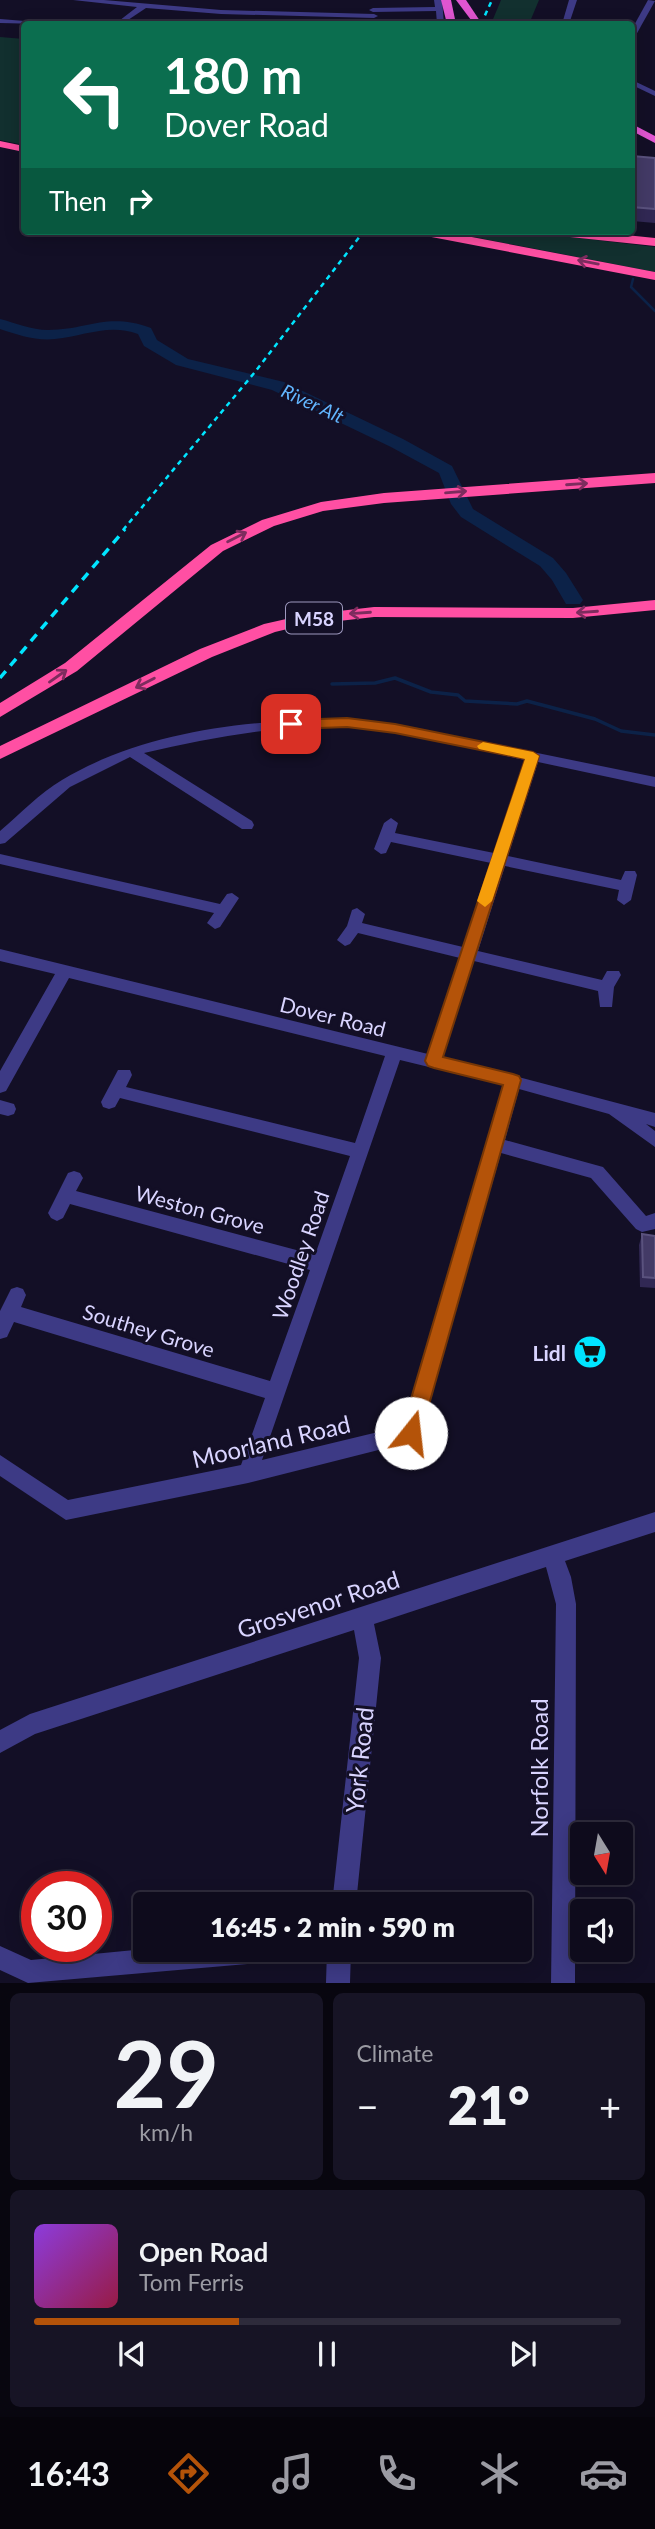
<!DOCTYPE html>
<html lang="en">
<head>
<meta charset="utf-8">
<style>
  body { margin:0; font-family:Lato,sans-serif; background:#171425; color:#f1f3f6; height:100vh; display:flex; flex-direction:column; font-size:26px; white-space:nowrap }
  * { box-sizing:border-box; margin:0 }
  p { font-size:23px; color:#9b9ba3 }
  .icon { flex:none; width:38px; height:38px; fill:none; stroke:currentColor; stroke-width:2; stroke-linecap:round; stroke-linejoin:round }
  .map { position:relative; height:1983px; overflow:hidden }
  .details { display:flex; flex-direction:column; gap:10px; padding:10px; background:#08060f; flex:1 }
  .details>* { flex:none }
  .banner { position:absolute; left:21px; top:21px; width:614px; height:214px; border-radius:7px; box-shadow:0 4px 18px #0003,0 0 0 2px #2e2b3b; background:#0b6e4f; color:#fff; overflow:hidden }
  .needle { width:46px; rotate:169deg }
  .tools { position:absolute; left:570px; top:1822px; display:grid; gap:14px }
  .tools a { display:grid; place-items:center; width:63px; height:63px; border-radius:7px; background:#0e0b1c; box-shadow:0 4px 18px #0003,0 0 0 2px #2e2b3b; font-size:35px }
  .speed { position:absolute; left:21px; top:1871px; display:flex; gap:14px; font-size:35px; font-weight:700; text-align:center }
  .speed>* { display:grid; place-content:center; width:91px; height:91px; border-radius:50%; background:#0e0b1c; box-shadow:0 4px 18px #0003,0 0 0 2px #2e2b3b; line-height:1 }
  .speed .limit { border:10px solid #d22; background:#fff; color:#111 }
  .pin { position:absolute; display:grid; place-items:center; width:60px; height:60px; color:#fff; margin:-30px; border-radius:14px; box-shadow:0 4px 10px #0006 }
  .me { position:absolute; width:77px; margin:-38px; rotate:16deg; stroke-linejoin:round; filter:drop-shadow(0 0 5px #0008) }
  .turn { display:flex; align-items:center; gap:24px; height:147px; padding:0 28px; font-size:32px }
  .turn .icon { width:91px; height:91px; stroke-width:2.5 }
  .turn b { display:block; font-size:49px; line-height:60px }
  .then { display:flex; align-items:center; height:66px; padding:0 28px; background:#0003; gap:14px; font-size:26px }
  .big { font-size:52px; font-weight:800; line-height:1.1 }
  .details .widget { flex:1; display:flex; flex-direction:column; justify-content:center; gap:10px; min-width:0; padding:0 24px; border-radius:10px; background:#171425 }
  .details .dial { align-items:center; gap:0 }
  .dial b { font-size:91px; line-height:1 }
  .song { display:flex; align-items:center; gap:21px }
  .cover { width:84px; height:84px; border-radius:10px; background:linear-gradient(135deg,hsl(270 70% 55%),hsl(340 70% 35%)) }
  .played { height:7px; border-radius:4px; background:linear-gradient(90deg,#b45309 35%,#2e2b3b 35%) }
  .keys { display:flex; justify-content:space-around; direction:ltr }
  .heat { display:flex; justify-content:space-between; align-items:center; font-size:38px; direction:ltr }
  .details .tiles { flex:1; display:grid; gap:10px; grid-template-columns:1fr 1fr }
  .widget:last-child { grid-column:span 2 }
  .trip { position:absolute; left:133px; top:1892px; width:399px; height:70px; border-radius:7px; background:#0e0b1c; box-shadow:0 4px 18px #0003,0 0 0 2px #2e2b3b; font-weight:800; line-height:70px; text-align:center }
  .tab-bar { display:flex; height:112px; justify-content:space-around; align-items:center; background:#06040b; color:#9b9ba3 }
  .tab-bar .icon { width:49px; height:49px }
  .tab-bar .on { color:#b45309 }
  .tab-bar b { font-size:32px; color:#f1f3f6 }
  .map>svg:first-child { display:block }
  .green { fill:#12302f }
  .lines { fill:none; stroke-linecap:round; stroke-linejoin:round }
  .stream-far1 { stroke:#0c2248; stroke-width:2.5 }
  .stream { stroke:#0c2248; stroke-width:3.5 }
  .river { fill:#0c2248; fill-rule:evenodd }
  .minor { fill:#3d3a85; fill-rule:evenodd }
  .trunk { fill:#e055d1; fill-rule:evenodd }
  .motorway { fill:#ff4fa3; fill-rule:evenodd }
  .rail-far1 { stroke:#00e5ff; stroke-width:2.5; stroke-dasharray:5 4.5; stroke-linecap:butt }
  .rail { stroke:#00e5ff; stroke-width:3.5; stroke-dasharray:9 7; stroke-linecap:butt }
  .wall { fill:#312854 }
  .building { fill:#433a66; stroke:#5a527e; stroke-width:2 }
  .oneway { stroke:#7d2c5e }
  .route { fill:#b45309; stroke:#753606; stroke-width:2 }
  .slow { fill:#f59e0b }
  .labels { text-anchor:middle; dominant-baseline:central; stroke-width:6; stroke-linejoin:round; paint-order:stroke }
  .far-water-label { font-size:19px; font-style:italic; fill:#62b6ff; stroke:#130f26 }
  .shield { fill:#130f26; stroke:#9e99be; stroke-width:2 }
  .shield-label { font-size:19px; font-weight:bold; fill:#d9d4ff }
  .street-label { font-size:21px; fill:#d9d4ff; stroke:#130f26 }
  .poi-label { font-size:21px; font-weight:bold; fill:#d9d4ff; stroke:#130f26; text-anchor:end }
  .near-street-label { font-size:24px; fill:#d9d4ff; stroke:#130f26 }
</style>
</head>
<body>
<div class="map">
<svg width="655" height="1983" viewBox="0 0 655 1983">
  <rect width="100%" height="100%" fill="#130f26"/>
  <g class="green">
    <polygon points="501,0 539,0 529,24 491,24"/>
    <polygon points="0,37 24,39 24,145 0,140"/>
    <polygon points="472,231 519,231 655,247 655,272 469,236"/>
  </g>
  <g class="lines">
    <polyline class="stream-far1" points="633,279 631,287 655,311"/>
    <polyline class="stream" points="332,684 375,683 395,678 431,692 458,695 465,701 517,704 527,701 595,719 621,731 655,735"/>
    <path class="river" d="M0 319C16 323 31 330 48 330 89 330 106 312 151 328L157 340 188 359 284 382 403 439 452 466 473 509 553 558 566 573 583 600 580 604H566L552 580 540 566 461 517 451 504 439 473 391 447 272 390 176 365 144 346 138 334C109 323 84 336 55 339 36 341 18 335 0 329Z"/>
    <g class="minor">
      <polygon points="73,0 104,0 221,10 374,14 378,16 374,18 221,14 146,8 122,24 115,24 137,7"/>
      <polygon points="434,0 442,0 444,24 437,24 436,11 373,12 369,10 373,8 435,7"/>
      <polygon points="569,0 577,0 569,24 562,24"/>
      <polygon points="648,0 655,1 636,35 632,37 632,29"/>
      <polygon points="0,19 37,22 41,24 0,23"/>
      <polygon points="632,80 655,91 655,96 632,85"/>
      <path d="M347 718 395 724 655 777V787L538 762 508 856 621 880 625 871H635L637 875 631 900 624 905 617 900 619 890 505 866 478 951 602 980 607 971H619L621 975 614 987 612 1007H600L598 991 474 961 443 1057 655 1113V1127L646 1124 655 1131V1147L609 1114 519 1089 505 1140 603 1167 646 1216 655 1213V1229L642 1232 636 1229 591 1178 501 1153 418 1440 248 1483 66 1520 0 1476V1455L68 1500 241 1465 265 1398 14 1322 7 1337 0 1339V1311L11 1289 17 1287 23 1289 26 1295 21 1307 270 1381 310 1270 70 1204 63 1218 57 1221 51 1218 48 1213 68 1173 74 1171 80 1173 83 1178 76 1191 315 1255 350 1156 120 1098 115 1107 109 1109 103 1107 101 1102 118 1070H130L132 1075 126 1087 355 1143 385 1056 69 978 6 1091 0 1093V1071L55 974 0 961V949L428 1054 460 958 358 933 350 944 345 946 337 940 347 926 352 910 357 908 365 914 362 923 463 947 491 863 391 842 386 853 381 854 374 849 384 823 391 818 398 823 395 833 494 853 525 760C468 748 404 728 346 726 277 725 210 738 144 753L252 821 254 825 252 829H242L130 757 70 787 5 843 0 844V831C20 814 40 793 62 780 148 729 249 721 347 718ZM400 1060 503 1085 403 1426 262 1460Z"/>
      <polygon points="0,854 220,904 227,894 232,893 239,898 220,927 215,929 207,923 214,913 0,864"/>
      <polygon points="0,1100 14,1104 16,1109 14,1114 8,1116 0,1114"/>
      <polygon points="655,1512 655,1532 565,1561 571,1577 576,1604 575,1983 551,1983 556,1604 546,1567 374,1624 381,1658 356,1904 332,1904 359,1658 354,1630 35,1734 0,1753 0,1730 30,1714"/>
      <polygon points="0,1946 31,1960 145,1949 282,1950 278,1958 270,1962 28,1983 0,1970"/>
      <polygon points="327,1950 351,1950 350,1983 326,1983"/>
    </g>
    <g class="trunk">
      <polygon points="441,0 451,0 456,24 447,24"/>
      <polygon points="456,0 466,0 482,24 474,24"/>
      <polygon points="632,124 655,136 655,143 632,131"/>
    </g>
    <g class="motorway">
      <polygon points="0,141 24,146 24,152 0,147"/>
      <polygon points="415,231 440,231 655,272 655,280 421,235"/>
      <polygon points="545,231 586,231 655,238 655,246 551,235"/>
      <polygon points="655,473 655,483 384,503 323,511 274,526 223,551 77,671 0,717 0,703 65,663 211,545 262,520 321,502 384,493"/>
      <polygon points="655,600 655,610 573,618 374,617 304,625 275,632 212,657 0,759 0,746 200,649 264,624 304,615 374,607 573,608"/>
    </g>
    <g class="rail-far1">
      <polyline points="481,24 492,0"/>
      <polyline points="123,530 255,372 364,231"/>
    </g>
    <polyline class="rail" points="0,678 125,529"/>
  </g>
  <g class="wall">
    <polygon points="632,156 655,158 655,223 632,221"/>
    <polygon points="642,1234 655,1236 655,1288 640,1287 639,1245"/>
  </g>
  <g class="building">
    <polygon points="632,156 655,158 655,209 632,207"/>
    <polygon points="642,1234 655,1236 655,1278 643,1277"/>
  </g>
  <defs><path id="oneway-shaft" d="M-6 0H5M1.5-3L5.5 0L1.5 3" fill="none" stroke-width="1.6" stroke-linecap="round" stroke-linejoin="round" transform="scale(1.75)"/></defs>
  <g class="oneway">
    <use href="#oneway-shaft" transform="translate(588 262) rotate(-169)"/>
    <use href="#oneway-shaft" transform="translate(577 484) rotate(-4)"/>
    <use href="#oneway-shaft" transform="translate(456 492) rotate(-5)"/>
    <use href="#oneway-shaft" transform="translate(237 537) rotate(-27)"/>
    <use href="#oneway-shaft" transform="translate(587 612) rotate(176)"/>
    <use href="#oneway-shaft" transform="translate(360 613) rotate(176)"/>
    <use href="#oneway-shaft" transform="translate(58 676) rotate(-35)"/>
    <use href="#oneway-shaft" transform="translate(145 683) rotate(153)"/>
  </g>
  <polygon class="route" points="347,718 395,724 533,752 539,756 443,1057 513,1074 519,1076 521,1080 421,1433 418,1440 411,1443 404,1440 401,1433 503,1085 434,1068 428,1066 425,1061 525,759 395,733 347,727 291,729 284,724 291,720"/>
  <polygon class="slow" points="483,742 533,752 539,756 492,901 485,907 477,901 525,759 479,749 477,746"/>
  <defs>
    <symbol id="supermarket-disc" viewBox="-11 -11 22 22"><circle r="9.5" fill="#00e5ff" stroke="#130f26"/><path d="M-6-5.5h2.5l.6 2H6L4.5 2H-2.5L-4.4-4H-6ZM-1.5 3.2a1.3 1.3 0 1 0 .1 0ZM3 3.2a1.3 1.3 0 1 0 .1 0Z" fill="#111"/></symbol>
  </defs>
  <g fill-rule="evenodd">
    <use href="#supermarket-disc" x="571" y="1333" width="38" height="38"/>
  </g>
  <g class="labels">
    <g class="far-water-label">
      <text transform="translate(313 403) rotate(25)">River Alt</text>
    </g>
    <rect class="shield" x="286" y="602.5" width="56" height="31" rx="5"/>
    <g class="shield-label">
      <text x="314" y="618">M58</text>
    </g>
    <g class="street-label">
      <text transform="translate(333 1016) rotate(14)">Dover Road</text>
      <text transform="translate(200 1209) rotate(15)">Weston Grove</text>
      <text transform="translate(300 1255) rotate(-71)">Woodley Road</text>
      <text transform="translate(149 1330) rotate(17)">Southey Grove</text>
    </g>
    <g class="poi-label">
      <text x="566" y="1352">Lidl</text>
    </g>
    <g class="near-street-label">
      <text transform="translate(271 1441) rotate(-13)">Moorland Road</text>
      <text transform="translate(318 1604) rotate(-18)">Grosvenor Road</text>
      <text transform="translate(359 1760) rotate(-84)">York Road</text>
      <text transform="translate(538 1768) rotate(-90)">Norfolk Road</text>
    </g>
  </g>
</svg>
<div class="tools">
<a><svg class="needle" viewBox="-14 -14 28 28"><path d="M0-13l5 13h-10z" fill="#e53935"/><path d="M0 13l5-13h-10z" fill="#9b9ba3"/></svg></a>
<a><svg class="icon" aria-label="sound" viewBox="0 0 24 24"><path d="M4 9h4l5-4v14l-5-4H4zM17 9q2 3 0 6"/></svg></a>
</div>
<div class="speed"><div class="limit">30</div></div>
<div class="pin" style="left:291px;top:724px;background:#d93025"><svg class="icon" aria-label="arrive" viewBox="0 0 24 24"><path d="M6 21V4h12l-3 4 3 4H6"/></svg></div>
<svg class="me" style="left:411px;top:1433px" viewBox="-20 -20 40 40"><circle r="19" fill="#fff"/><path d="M0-13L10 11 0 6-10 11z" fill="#b45309"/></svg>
<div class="trip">16:45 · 2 min · 590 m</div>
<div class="banner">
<div class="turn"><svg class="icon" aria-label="left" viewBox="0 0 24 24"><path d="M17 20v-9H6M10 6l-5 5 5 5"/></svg><div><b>180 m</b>Dover Road</div></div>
<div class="then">Then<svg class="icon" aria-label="right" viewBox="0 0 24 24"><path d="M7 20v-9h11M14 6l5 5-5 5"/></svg></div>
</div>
</div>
<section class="details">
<div class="tiles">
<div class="widget dial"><b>29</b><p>km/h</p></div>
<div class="widget"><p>Climate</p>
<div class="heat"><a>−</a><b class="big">21°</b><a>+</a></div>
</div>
<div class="widget">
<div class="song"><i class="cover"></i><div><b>Open Road</b><p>Tom Ferris</p></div></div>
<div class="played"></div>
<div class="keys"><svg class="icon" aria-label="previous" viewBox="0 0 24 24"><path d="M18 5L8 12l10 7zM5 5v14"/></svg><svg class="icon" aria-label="pause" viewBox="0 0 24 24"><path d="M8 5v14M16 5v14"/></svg><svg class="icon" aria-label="next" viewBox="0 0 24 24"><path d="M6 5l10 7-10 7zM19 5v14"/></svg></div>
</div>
</div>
</section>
<nav class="tab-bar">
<b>16:43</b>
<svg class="icon on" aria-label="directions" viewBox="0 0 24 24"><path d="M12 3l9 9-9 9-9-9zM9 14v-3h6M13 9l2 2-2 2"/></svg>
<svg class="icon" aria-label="music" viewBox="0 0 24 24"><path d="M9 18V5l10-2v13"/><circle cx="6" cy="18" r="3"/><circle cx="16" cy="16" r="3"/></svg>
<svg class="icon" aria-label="phone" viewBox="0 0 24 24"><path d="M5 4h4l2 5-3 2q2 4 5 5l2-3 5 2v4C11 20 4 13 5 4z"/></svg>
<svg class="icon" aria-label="climate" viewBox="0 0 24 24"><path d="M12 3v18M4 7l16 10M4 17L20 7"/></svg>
<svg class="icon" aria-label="car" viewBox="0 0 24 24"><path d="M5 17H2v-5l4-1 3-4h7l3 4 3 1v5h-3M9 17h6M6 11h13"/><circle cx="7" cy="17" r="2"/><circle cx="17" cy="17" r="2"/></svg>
</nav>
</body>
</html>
